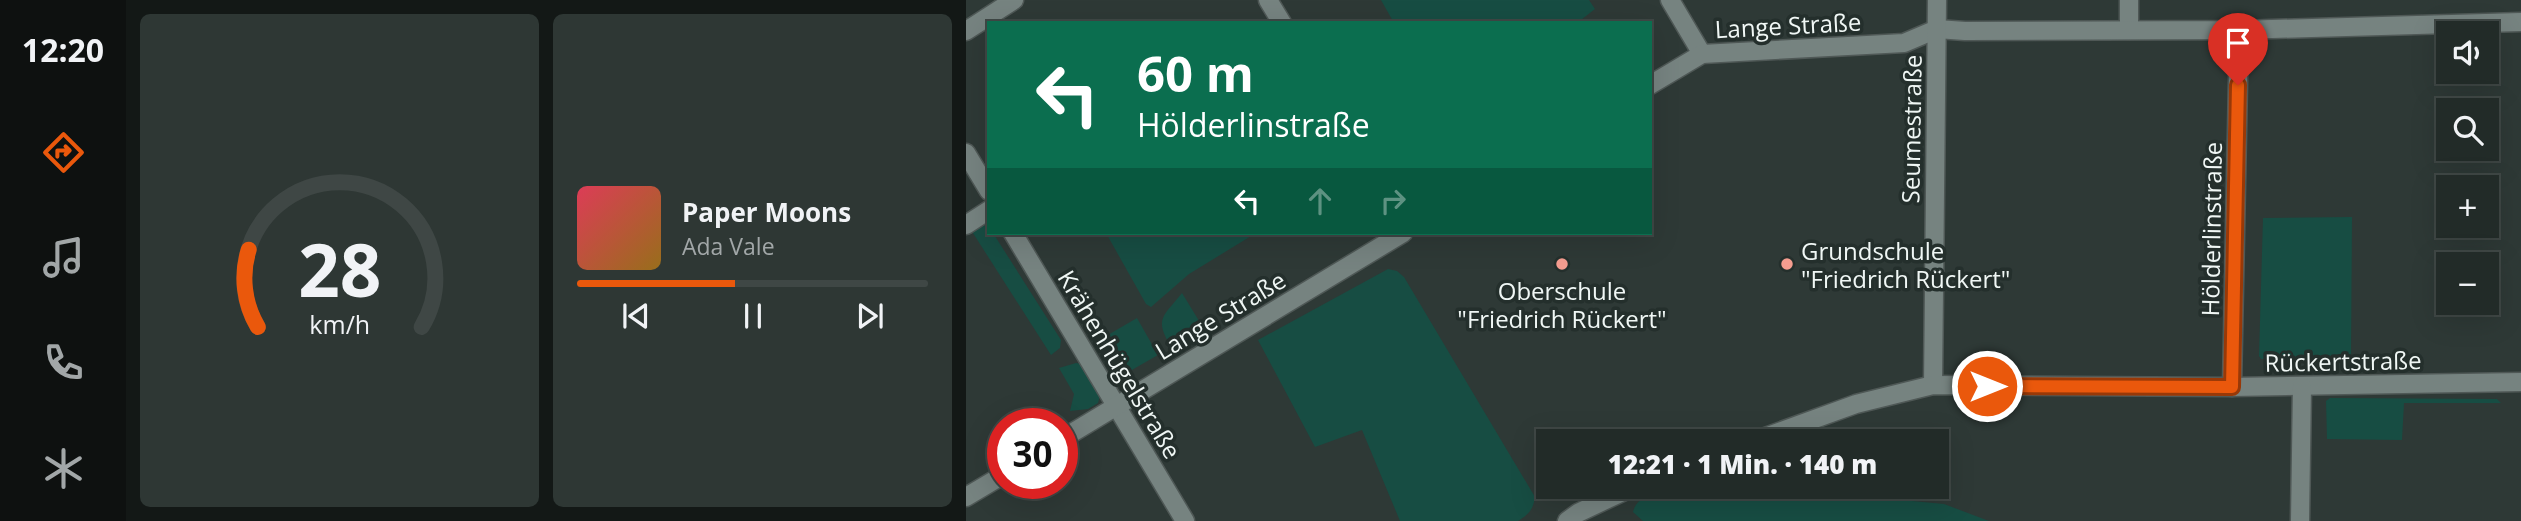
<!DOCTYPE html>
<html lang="de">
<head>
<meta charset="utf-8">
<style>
  body { margin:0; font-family:"Open Sans",sans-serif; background:#2e3734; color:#f1f3f6; height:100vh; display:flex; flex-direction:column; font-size:26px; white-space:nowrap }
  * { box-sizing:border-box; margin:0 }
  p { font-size:23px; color:#a2a7a8 }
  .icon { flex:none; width:38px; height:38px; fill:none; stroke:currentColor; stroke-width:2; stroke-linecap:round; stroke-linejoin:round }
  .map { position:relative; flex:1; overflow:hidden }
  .side { display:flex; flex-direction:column; gap:14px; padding:14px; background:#131816; width:840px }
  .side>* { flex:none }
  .top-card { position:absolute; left:21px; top:21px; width:665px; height:214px; border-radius:0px; box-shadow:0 7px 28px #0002,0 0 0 2px #3f4745; background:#0b6e4f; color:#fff; overflow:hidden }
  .controls { position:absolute; left:1470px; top:21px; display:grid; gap:14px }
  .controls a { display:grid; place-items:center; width:63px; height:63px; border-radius:0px; background:#222b28; box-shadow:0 7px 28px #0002,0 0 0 2px #3f4745; font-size:35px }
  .speed { position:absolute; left:21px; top:408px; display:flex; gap:14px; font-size:35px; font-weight:700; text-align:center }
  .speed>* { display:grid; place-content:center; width:91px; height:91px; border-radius:50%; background:#222b28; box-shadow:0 7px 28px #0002,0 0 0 2px #3f4745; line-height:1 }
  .speed .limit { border:10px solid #d22; background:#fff; color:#111 }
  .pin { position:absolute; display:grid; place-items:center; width:60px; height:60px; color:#fff; margin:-72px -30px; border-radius:50% 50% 50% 0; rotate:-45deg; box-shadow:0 0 7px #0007 }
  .pin .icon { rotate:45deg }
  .me { position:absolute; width:77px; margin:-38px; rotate:90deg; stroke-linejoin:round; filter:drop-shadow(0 0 5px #0008) }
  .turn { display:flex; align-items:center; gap:24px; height:147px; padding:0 35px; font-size:32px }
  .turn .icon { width:91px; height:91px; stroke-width:2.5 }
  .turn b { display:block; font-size:49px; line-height:60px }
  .lanes { display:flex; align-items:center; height:66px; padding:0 35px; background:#0003; justify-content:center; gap:35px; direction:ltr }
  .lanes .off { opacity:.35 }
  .side .tile { flex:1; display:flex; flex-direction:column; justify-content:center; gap:10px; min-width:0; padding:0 24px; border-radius:10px; background:#2e3734 }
  .side .dial { align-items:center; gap:0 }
  .dial svg { height:182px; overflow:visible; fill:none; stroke:#3f4745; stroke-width:7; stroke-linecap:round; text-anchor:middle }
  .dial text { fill:#f1f3f6; stroke:none }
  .song { display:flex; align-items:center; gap:21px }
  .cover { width:84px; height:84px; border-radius:10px; background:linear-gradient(135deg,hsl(350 70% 55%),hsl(40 70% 35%)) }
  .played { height:7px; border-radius:4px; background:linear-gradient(90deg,#ea580c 45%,#3f4745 45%) }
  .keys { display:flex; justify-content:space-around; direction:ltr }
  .side .tiles { flex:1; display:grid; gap:14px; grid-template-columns:repeat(2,1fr) }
  .trip { position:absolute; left:570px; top:429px; width:413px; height:70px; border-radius:0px; background:#222b28; box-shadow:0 7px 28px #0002,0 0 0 2px #3f4745; font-weight:800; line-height:70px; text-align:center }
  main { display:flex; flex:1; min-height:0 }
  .dock { display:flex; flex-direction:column; width:126px; justify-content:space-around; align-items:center; background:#0e1110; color:#a2a7a8 }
  .dock .icon { width:49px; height:49px }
  .dock .active { color:#ea580c }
  .dock b { font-size:32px; color:#f1f3f6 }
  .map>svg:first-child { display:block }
  .green { fill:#174d43 }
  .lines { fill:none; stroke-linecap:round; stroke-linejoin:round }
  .minor-casing { stroke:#4f5856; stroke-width:21 }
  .minor { stroke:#768380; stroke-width:18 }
  .route-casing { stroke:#983908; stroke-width:18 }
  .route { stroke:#ea580c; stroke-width:12 }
  .poi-dot { fill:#f59d90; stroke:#242f2c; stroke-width:2.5 }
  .labels { text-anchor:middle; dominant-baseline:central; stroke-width:7; stroke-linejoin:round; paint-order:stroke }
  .street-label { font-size:24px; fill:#f0f7f5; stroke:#242f2c }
  .poi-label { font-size:24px; fill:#f0f7f5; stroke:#242f2c; text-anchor:start }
</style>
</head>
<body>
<main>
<nav class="dock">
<b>12:20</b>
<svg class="icon active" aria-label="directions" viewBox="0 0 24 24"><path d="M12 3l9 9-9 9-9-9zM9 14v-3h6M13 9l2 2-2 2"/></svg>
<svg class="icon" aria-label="music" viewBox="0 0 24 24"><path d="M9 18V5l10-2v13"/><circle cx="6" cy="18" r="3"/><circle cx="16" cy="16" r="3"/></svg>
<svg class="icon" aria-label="phone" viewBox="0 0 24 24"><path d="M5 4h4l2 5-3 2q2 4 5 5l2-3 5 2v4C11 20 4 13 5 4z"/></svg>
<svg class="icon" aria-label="climate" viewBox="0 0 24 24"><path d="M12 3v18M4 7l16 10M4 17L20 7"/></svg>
</nav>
<section class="side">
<div class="tiles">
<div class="tile dial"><svg viewBox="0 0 100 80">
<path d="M14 69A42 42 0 1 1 86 69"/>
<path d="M14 69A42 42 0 0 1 10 35" stroke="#ea580c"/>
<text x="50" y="56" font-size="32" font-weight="700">28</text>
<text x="50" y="72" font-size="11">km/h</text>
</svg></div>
<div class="tile">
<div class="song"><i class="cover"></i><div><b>Paper Moons</b><p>Ada Vale</p></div></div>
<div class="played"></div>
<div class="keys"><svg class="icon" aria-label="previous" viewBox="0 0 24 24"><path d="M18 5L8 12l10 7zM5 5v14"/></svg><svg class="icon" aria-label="pause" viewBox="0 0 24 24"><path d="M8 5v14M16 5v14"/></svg><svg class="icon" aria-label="next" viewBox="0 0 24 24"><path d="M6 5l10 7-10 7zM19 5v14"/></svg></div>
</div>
</div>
</section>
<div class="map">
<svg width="1555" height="521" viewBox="0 0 1555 521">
  <rect width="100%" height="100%" fill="#2e3936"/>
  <g class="green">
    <polygon points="415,0 623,0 629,9 611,23 428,23"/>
    <polygon points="1386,217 1385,359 1295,359 1293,356 1297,218"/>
    <polygon points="14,225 22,226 23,233 27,233 95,340 94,348 85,355 5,230"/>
    <polygon points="140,233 290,233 223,274 185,307 180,304"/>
    <path d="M422 269 431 271 438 277 569 497C567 510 563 514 552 521H434L396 430 349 447 292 340Z"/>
    <path d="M216 293 238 329 205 347C188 318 197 317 216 293Z"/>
    <polygon points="171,318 192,355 164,371 155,368 135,339"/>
    <polygon points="110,363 120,365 135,391 132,403 122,409 104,411 108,394 93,368"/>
    <polygon points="1364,398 1531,399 1535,403 1438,403 1436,440 1361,439 1360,401"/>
    <path d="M947 487 946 501 978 504 1023 521H677L667 512C671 494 695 492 711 487Z"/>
  </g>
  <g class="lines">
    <defs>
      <g id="minor">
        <polyline points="302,0 316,23"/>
        <polyline points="704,0 736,54"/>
        <polyline points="1163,30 1163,0"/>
        <polyline points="0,31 48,0"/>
        <polyline points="684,85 736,54 938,43 971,29 999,31 1273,30 1555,22"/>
        <polyline points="0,153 23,191"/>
        <polyline points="0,225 23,210"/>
        <polyline points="47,233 219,521"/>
        <polyline points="967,385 971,0"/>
        <polyline points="1266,387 1273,30"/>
        <polyline points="96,439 437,233"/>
        <polyline points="788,441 890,404 967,385 1266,387 1555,382"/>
        <polyline points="0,497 37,475"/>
        <polyline points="601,521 612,513 669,486"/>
        <polyline points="1334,521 1336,386"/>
      </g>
    </defs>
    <use href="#minor" class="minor-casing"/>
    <use href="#minor" class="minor"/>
  </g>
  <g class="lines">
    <defs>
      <polyline id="route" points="1021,386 1266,387 1272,85"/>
    </defs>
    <use href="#route" class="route-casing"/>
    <use href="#route" class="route"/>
  </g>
  <g class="poi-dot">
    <circle cx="596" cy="264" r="7"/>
    <circle cx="821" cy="264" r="7"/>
  </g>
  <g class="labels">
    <g class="street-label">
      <text transform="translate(822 25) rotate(-3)">Lange Straße</text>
      <text transform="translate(945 129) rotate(-89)">Seumestraße</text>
      <text transform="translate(1245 229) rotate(-89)">Hölderlinstraße</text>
      <text transform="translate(254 315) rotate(-31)">Lange Straße</text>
      <text transform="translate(1377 361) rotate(-1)">Rückertstraße</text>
      <text transform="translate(154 364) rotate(59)">Krähenhügelstraße</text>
    </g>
    <g class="poi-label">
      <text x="835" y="250">Grundschule<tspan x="835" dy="28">"Friedrich Rückert"</tspan></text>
      <text x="596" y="290" text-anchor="middle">Oberschule<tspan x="596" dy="28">"Friedrich Rückert"</tspan></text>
    </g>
  </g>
</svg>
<div class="controls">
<a><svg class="icon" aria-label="sound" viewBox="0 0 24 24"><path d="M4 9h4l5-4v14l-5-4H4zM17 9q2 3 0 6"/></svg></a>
<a><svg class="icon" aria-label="search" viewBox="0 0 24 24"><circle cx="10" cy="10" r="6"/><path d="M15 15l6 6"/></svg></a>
<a>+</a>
<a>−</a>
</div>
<div class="speed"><div class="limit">30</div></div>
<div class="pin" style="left:1272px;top:85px;background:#d93025"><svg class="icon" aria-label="arrive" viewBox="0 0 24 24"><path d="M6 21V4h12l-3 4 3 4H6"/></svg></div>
<svg class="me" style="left:1021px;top:386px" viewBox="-20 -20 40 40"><circle r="17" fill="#ea580c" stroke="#fff" stroke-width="3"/><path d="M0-11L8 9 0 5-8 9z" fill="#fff"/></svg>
<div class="trip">12:21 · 1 Min. · 140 m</div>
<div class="top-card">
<div class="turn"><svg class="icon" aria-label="left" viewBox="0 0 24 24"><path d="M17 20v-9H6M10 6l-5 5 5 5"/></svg><div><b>60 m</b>Hölderlinstraße</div></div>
<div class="lanes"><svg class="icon" aria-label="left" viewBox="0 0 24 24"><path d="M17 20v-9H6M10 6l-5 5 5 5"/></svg><svg class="icon off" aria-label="ahead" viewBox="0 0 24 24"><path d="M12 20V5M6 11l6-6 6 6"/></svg><svg class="icon off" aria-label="right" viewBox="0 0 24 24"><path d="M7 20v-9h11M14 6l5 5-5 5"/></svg></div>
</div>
</div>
</main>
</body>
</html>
